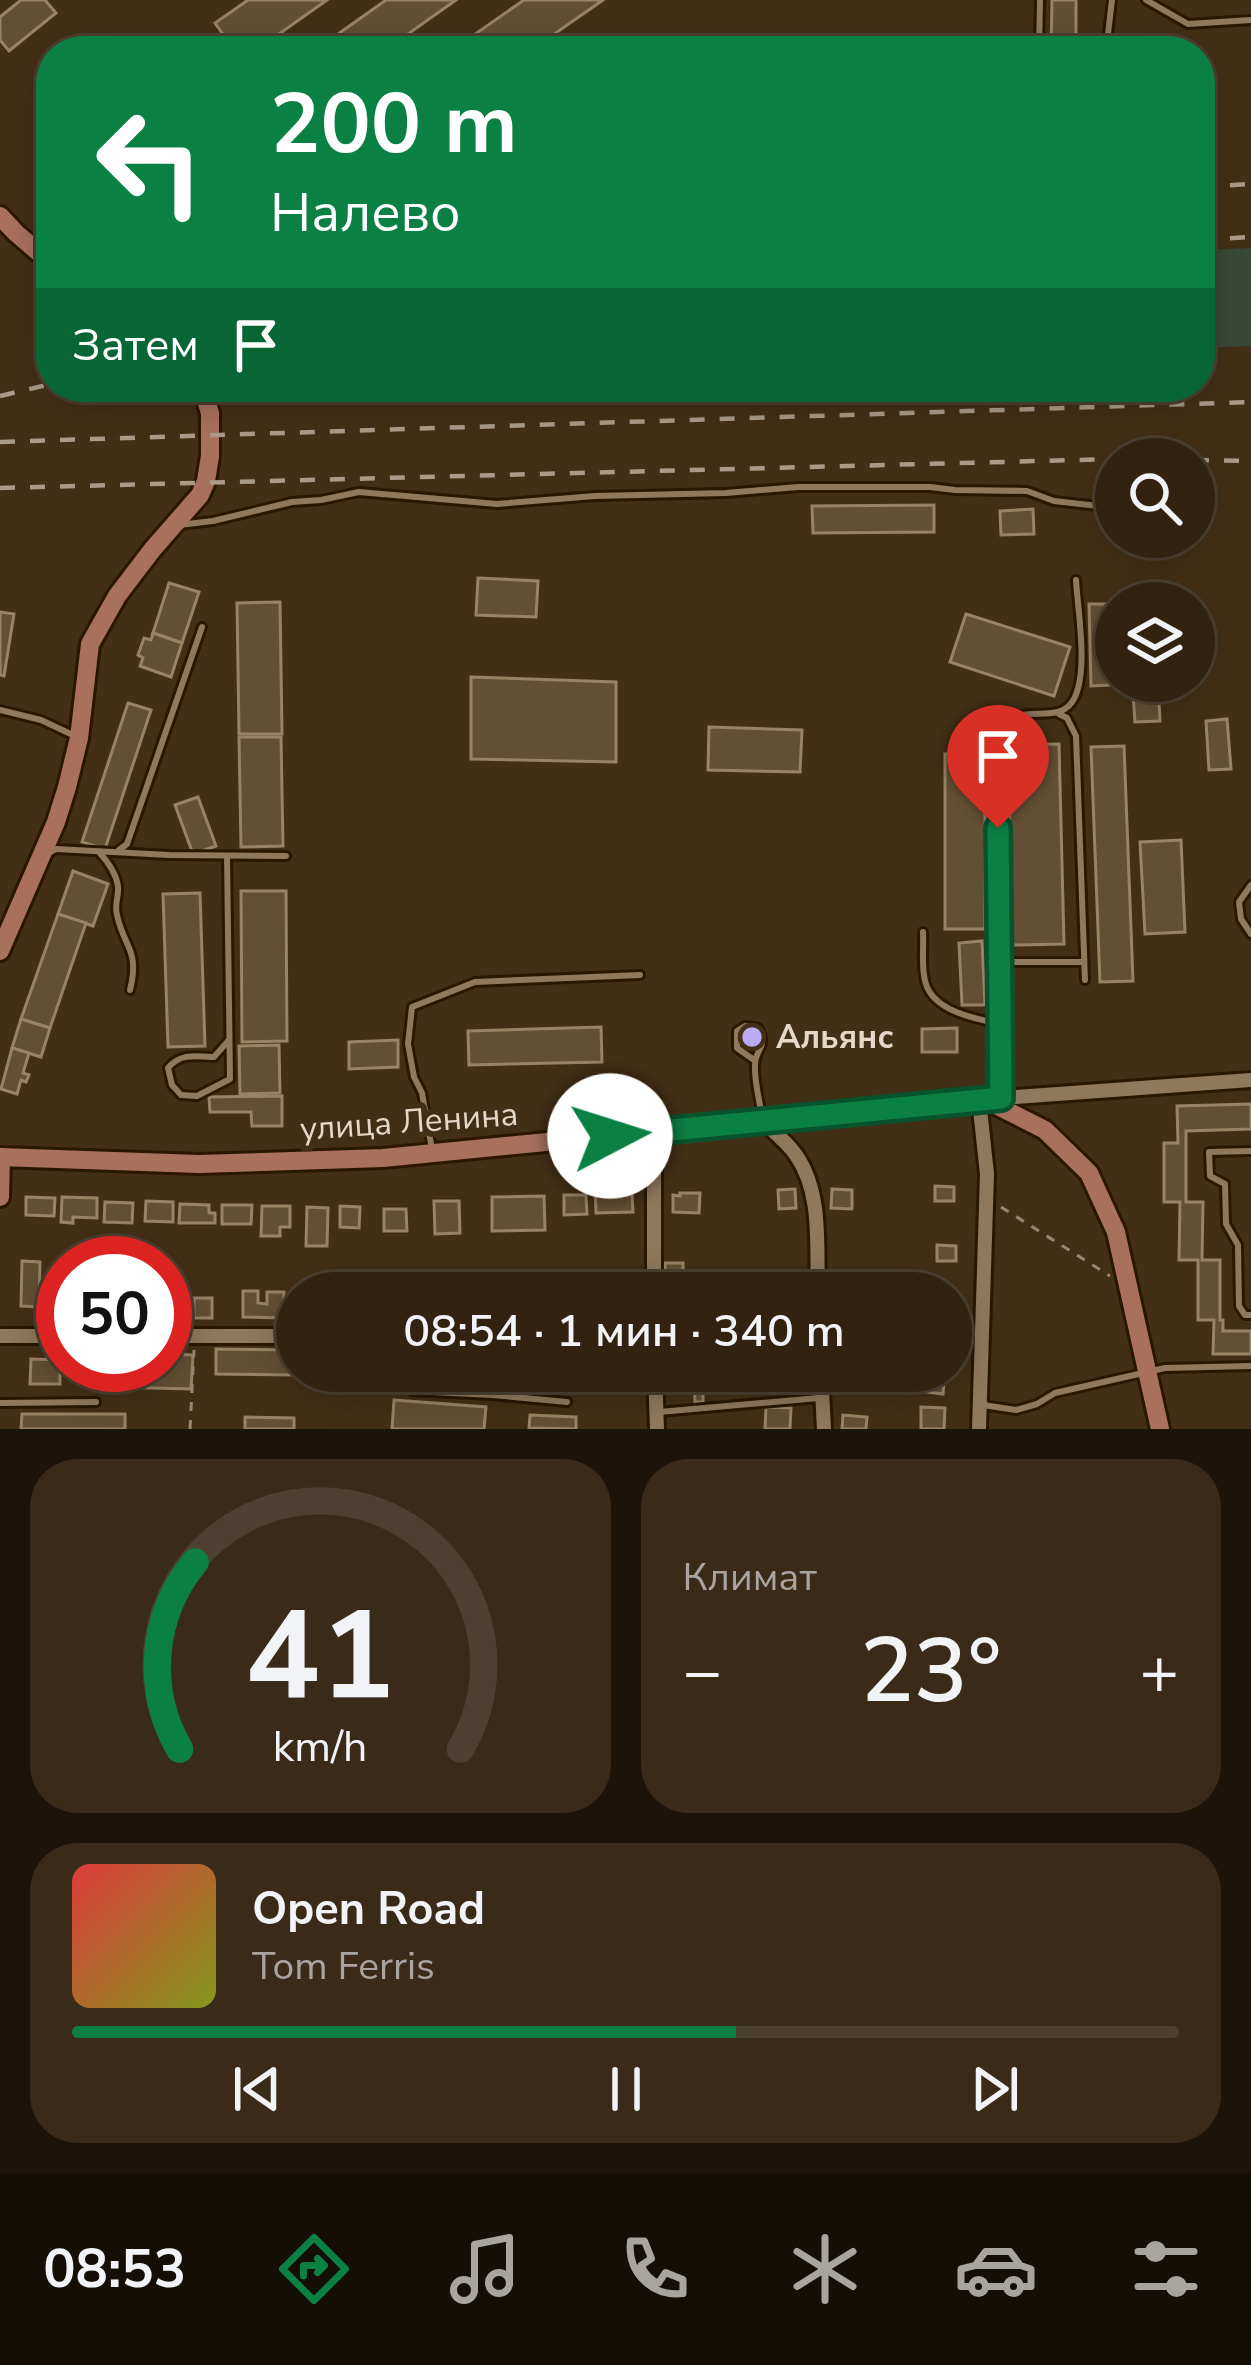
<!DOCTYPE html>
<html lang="ru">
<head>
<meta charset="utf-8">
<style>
  body { margin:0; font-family:"Nunito Sans",sans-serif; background:#3a2b19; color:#f1f3f6; height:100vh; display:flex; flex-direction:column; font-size:45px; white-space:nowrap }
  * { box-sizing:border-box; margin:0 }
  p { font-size:39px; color:#a8a49f }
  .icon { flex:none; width:66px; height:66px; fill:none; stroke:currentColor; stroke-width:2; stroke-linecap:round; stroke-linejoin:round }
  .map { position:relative; height:1429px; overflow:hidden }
  .side { display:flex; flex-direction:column; gap:30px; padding:30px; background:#1c1309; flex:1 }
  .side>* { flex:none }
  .guide { position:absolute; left:36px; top:36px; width:1179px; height:366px; border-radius:48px; box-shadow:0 6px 30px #0003,0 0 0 3px #4d4030; background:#0b8043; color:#fff; overflow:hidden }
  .fabs { position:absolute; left:1095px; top:438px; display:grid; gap:24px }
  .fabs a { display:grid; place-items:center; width:120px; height:120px; border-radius:50%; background:#322310; box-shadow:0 6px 30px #0003,0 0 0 3px #4d4030; font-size:60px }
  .speed { position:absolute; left:36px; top:1236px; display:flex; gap:24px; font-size:60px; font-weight:700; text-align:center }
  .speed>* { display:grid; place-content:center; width:156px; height:156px; border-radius:50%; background:#322310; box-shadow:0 6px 30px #0003,0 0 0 3px #4d4030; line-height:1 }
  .speed .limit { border:18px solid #d22; background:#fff; color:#111 }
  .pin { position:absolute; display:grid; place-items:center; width:102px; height:102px; color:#fff; margin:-123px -51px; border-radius:50% 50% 50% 0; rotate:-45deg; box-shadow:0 0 12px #0007 }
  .pin .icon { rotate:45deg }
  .me { position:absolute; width:132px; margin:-66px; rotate:85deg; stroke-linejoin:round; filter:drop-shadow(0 0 9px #0008) }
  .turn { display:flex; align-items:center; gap:42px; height:252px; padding:0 36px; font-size:54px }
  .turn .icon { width:156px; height:156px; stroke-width:2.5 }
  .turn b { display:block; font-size:84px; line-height:102px }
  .then { display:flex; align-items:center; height:114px; padding:0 36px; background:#0003; gap:24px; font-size:45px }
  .big { font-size:90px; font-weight:600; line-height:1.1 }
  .side .widget { flex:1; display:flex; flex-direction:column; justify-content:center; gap:18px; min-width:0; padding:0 42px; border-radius:48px; background:#3a2b19 }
  .side .dial { align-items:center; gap:0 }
  .dial svg { height:312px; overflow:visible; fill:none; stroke:#4d4030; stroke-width:7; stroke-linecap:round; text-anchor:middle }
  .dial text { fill:#f1f3f6; stroke:none }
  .song { display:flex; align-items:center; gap:36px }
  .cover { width:144px; height:144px; border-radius:18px; background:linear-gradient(135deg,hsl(0 70% 55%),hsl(70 70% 35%)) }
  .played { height:12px; border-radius:6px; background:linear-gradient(90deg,#0b8043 60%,#4d4030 60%) }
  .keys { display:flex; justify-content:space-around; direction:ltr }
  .heat { display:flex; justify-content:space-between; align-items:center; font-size:66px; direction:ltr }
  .side .tiles { flex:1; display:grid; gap:30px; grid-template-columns:1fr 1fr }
  .widget:last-child { grid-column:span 2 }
  .trip { position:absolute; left:276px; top:1272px; width:696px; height:120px; border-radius:60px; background:#322310; box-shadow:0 6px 30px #0003,0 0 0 3px #4d4030; font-weight:600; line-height:120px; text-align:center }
  .dock { display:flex; height:192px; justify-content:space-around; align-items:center; background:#140e06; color:#a8a49f }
  .dock .icon { width:84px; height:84px }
  .dock .on { color:#0b8043 }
  .dock b { font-size:54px; color:#f1f3f6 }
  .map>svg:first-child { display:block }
  .green { fill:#374a36 }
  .building { fill:#634f33; stroke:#998366; stroke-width:3 }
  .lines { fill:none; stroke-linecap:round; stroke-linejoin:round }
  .lane-casing { stroke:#291700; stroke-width:12 }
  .street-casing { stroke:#291700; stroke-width:20 }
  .secondary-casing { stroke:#291700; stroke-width:24 }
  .path { stroke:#988773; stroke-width:3; stroke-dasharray:9 9; stroke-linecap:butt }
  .lane { stroke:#8f785c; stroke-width:6 }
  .street { stroke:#8f785c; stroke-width:14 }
  .secondary { stroke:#a9705e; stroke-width:18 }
  .rail { stroke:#aa9a87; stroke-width:4.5; stroke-dasharray:15 15; stroke-linecap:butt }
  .route-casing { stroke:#07532c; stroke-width:30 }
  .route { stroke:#0b8043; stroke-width:21 }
  .poi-dot { fill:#bcaaf5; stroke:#432f15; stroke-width:4.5 }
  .labels { text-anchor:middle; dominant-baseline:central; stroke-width:12; stroke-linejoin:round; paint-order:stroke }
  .poi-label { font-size:33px; font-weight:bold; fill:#e5d8c9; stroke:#432f15; text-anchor:start }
  .street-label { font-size:33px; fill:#e5d8c9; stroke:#432f15 }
</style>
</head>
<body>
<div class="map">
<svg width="1251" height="1429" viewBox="0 0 1251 1429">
  <rect width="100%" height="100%" fill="#432f15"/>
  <polygon class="green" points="1251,248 1251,346 1200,348 1200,250"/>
  <g class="building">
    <polygon points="21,0 45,0 56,13 9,51 0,40 0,17"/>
    <polygon points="248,0 327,0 255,51 235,51 215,23"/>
    <polygon points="386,0 456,0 384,51 314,51"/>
    <polygon points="524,0 603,0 530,51 451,51"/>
    <polygon points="1052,0 1076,0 1076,51 1051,51"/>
    <polygon points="934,505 934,532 813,533 812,506"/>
    <polygon points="1033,509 1034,534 1001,535 1000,511"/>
    <polygon points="478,578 538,581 536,617 476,615"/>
    <polygon points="169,583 199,592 182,643 153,633"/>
    <polygon points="280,602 282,734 239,734 237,603"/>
    <polygon points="1089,604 1108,604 1110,685 1091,686"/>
    <polygon points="0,612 14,614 4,676 0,675"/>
    <polygon points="966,614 1070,647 1054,696 950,662"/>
    <polygon points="153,633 182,643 171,677 140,666 143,658 138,655 144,638 151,640"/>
    <polygon points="471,677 616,682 616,762 471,759"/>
    <polygon points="1132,681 1158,681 1160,721 1135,722"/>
    <polygon points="128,703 151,710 105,849 82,842"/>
    <polygon points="1227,719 1231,769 1209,770 1206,721"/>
    <polygon points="709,727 802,730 800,772 708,770"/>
    <polygon points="239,737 281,737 283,846 241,847"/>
    <polygon points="1059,744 1064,944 1012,945 1008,745"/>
    <polygon points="1124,746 1133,981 1100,982 1091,747"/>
    <rect x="945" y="754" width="40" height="175"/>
    <polygon points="198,797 216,846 193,854 175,805"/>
    <polygon points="1181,840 1185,932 1145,934 1140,842"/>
    <polygon points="73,871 108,884 93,926 58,914"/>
    <polygon points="241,891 286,891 287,1041 242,1042"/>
    <polygon points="200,893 205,1046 168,1047 163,894"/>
    <polygon points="58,914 86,923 50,1028 21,1019"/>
    <polygon points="982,941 985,1005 962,1005 959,943"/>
    <polygon points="21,1019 50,1028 41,1057 12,1048"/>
    <polygon points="601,1027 602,1062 469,1065 468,1031"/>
    <polygon points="957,1028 957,1052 922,1052 922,1029"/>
    <polygon points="398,1040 398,1067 349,1069 349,1042"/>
    <polygon points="279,1045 280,1093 240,1094 239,1046"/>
    <polygon points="12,1048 29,1053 23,1073 29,1075 26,1082 21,1080 17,1094 1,1089"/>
    <polygon points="282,1096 282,1126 252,1126 251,1112 210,1112 209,1097"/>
    <polygon points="1251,1104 1251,1129 1186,1131 1186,1202 1203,1202 1202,1260 1220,1260 1220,1320 1223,1320 1223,1331 1251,1331 1251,1354 1213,1354 1214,1320 1198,1320 1198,1260 1179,1260 1180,1202 1164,1202 1164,1143 1178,1143 1177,1106"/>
    <polygon points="610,1186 611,1195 632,1194 633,1212 596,1213 595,1187"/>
    <polygon points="935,1186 954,1187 954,1201 935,1201"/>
    <polygon points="795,1189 796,1208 779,1209 778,1190"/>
    <polygon points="832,1189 852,1190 852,1209 831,1208"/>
    <polygon points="680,1193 700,1193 699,1213 673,1212 673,1195 680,1196"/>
    <polygon points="564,1195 586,1195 587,1214 564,1215"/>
    <polygon points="544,1196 545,1230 492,1231 492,1197"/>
    <polygon points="26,1197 55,1198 54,1216 26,1215"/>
    <polygon points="62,1197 97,1198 97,1218 73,1217 73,1223 61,1222"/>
    <polygon points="146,1201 173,1202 173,1222 145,1221"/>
    <polygon points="434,1201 459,1201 460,1233 435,1234"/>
    <polygon points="105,1202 133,1203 132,1223 104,1222"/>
    <polygon points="180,1204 209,1205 209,1213 215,1213 215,1223 179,1223"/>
    <polygon points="222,1205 252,1205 251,1224 222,1224"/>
    <polygon points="262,1206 290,1206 290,1227 280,1227 280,1236 261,1236"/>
    <polygon points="340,1206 360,1207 359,1228 340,1227"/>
    <polygon points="307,1207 328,1208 327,1246 306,1246"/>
    <polygon points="384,1209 406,1209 407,1231 384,1231"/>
    <polygon points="937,1245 956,1246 956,1261 937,1261"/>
    <polygon points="22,1261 40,1262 39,1307 21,1306"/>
    <rect x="665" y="1263" width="18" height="17"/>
    <polygon points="831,1272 849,1272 849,1293 832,1293"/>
    <polygon points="800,1273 800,1292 783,1293 782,1274"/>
    <polygon points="243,1291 258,1291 258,1303 267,1304 267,1292 284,1292 283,1318 243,1317"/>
    <polygon points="170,1295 183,1295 180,1317 165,1316 165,1302 170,1302"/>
    <rect x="194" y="1298" width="18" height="20"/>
    <polygon points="216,1349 295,1350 295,1375 216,1374"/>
    <polygon points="165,1354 193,1355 191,1389 111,1387 112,1365 165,1365"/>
    <polygon points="31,1359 60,1360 60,1384 30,1384"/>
    <polygon points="392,1371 483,1371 483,1380 392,1379"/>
    <polygon points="506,1371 585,1371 584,1382 506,1380"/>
    <polygon points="601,1371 620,1371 619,1385 601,1384"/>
    <polygon points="620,1371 638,1371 638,1385 619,1385"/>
    <polygon points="786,1371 807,1371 807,1389 787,1389"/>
    <rect x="837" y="1371" width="18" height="14"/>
    <polygon points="928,1371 945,1371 943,1394 926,1392"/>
    <polygon points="694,1376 703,1376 703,1402 695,1402"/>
    <polygon points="394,1400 486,1407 484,1429 392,1429"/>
    <polygon points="766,1407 791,1408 790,1429 765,1429"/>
    <polygon points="921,1407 945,1408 944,1429 921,1429"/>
    <polygon points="22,1414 125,1414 125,1429 21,1429"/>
    <polygon points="530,1415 576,1417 576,1429 529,1428"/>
    <polygon points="843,1415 867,1417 866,1429 842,1429"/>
    <polygon points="245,1417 294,1418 294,1429 245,1429"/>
  </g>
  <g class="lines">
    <defs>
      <g id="lane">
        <polyline points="1146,0 1188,24 1251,20"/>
        <polyline points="1039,51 1040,0"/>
        <polyline points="1106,51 1112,0"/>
        <polyline points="179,525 213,521 292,502 321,500 359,492 497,504 595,496 726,493 798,487 930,487 955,490 1027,491 1054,501 1116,508"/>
        <polyline points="0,710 41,720 75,736"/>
        <polyline points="1059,714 1067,718 1076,736 1085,980"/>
        <polyline points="119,850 127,844 202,627"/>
        <path d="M99 852C108 862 116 873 118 886 119 896 114 905 117 915 124 948 140 950 130 990"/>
        <polyline points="49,853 56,849 169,855 286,856"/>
        <path d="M227 856 230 1079 197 1096 181 1095 172 1085 168 1068C180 1053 196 1056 214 1057L229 1040"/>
        <polyline points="1251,885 1239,902 1241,919 1251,934"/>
        <path d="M923 932C924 949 920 976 929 991 942 1013 978 1019 1000 1024"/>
        <polyline points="999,962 1084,962"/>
        <path d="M754 1060 737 1048V1031L745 1026 758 1028C769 1048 755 1048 755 1065 754 1082 760 1101 762 1118"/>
        <path d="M1001 1095 997 739C1012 693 1059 732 1075 697 1088 668 1078 612 1076 580"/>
        <polyline points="432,1149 422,1093 414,1077 408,1044 412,1007 475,982 640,975"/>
        <polyline points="1251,1151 1209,1152 1210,1176 1225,1184 1226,1224 1238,1245 1239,1306 1245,1315 1251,1315"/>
        <polyline points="412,1391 493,1395 494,1371"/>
        <polyline points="493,1395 567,1402"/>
        <polyline points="0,1403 96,1402"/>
        <polyline points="983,1405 1016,1410 1037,1404 1055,1393 1165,1368 1251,1366"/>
        <polyline points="659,1412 819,1398"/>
      </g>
      <g id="street">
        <polyline points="987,1099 1251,1080"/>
        <path d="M762 1121C774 1132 787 1142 796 1155 823 1194 816 1247 818 1293"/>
        <polyline points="654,1293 654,1132"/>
        <polyline points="0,1336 63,1336"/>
        <polyline points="165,1336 297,1336"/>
        <polyline points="655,1371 657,1429"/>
        <polyline points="821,1371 824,1429"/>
        <polyline points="979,1429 987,1174 979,1100"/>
      </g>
      <g id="secondary">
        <polyline points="0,216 16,233 51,263"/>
        <polyline points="0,951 56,822 67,787 79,738 90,644 117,596 152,550 200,495 206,481 210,456 210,413 202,387"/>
        <polyline points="0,1157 199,1164 383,1158 984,1099 1045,1130 1089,1173 1116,1232 1160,1429"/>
        <polyline points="0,1197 1,1157"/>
      </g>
    </defs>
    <use href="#lane" class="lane-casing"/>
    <use href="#street" class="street-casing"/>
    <use href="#secondary" class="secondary-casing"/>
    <g class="path">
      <polyline points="1001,1207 1110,1276"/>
      <polyline points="190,1429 194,1350"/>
    </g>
    <use href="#lane" class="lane"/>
    <use href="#street" class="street"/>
    <use href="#secondary" class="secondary"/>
    <g class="rail">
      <polyline points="1200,187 1251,184"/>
      <polyline points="1200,240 1251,237"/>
      <polyline points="0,396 51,384"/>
      <polyline points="0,442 1251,402"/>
      <polyline points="1194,460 1251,461"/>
      <polyline points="0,488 1116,459"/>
    </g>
  </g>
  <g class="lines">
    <defs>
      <polyline id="route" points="610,1136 1001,1098 998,828"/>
    </defs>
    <use href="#route" class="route-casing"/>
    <use href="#route" class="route"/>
  </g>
  <circle class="poi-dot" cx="752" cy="1037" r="12"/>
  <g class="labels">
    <g class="poi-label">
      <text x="776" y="1037">Альянс</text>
    </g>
    <g class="street-label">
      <text transform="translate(409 1122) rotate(-4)">улица Ленина</text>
    </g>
  </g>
</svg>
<div class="fabs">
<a><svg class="icon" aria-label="search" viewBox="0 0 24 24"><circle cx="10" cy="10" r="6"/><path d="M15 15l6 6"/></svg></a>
<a><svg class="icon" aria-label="layers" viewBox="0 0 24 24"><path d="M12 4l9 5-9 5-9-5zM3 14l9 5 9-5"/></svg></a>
</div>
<div class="speed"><div class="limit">50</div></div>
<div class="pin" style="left:998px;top:828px;background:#d93025"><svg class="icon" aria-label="arrive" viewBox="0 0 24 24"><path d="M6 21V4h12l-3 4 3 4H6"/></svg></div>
<svg class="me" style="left:610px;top:1136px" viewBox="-20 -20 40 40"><circle r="19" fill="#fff"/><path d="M0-13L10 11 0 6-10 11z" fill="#0b8043"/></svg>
<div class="trip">08:54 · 1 мин · 340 m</div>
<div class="guide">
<div class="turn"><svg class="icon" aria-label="left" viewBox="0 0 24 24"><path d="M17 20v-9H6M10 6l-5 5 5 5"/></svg><div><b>200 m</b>Налево</div></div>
<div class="then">Затем<svg class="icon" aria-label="arrive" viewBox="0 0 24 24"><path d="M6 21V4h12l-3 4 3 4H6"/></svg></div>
</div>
</div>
<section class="side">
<div class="tiles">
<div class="widget dial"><svg viewBox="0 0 100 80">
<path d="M14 69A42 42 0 1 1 86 69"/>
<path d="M14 69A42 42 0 0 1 18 21" stroke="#0b8043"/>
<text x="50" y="56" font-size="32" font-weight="700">41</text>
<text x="50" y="72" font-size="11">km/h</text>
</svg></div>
<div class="widget"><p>Климат</p>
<div class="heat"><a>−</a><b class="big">23°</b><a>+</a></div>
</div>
<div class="widget">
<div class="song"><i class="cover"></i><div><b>Open Road</b><p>Tom Ferris</p></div></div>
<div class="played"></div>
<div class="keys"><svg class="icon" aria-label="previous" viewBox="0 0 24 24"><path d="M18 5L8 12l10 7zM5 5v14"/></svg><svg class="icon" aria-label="pause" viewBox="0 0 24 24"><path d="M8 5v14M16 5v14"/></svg><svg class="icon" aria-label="next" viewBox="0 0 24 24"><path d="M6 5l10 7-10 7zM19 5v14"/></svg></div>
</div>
</div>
</section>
<nav class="dock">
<b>08:53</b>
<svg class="icon on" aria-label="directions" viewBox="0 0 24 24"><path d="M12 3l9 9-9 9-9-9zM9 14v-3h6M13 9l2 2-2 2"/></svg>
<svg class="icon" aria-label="music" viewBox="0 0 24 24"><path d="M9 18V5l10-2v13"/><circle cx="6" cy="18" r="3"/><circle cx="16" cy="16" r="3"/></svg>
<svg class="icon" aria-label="phone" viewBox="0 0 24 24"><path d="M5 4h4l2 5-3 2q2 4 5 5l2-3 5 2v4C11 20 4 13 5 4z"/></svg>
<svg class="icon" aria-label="climate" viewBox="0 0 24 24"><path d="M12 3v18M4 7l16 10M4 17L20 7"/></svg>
<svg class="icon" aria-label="car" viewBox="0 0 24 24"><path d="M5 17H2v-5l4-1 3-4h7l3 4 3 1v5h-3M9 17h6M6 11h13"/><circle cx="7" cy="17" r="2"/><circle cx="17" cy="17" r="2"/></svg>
<svg class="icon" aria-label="filters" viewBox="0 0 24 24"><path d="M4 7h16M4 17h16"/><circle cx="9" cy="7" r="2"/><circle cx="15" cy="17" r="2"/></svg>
</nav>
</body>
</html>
